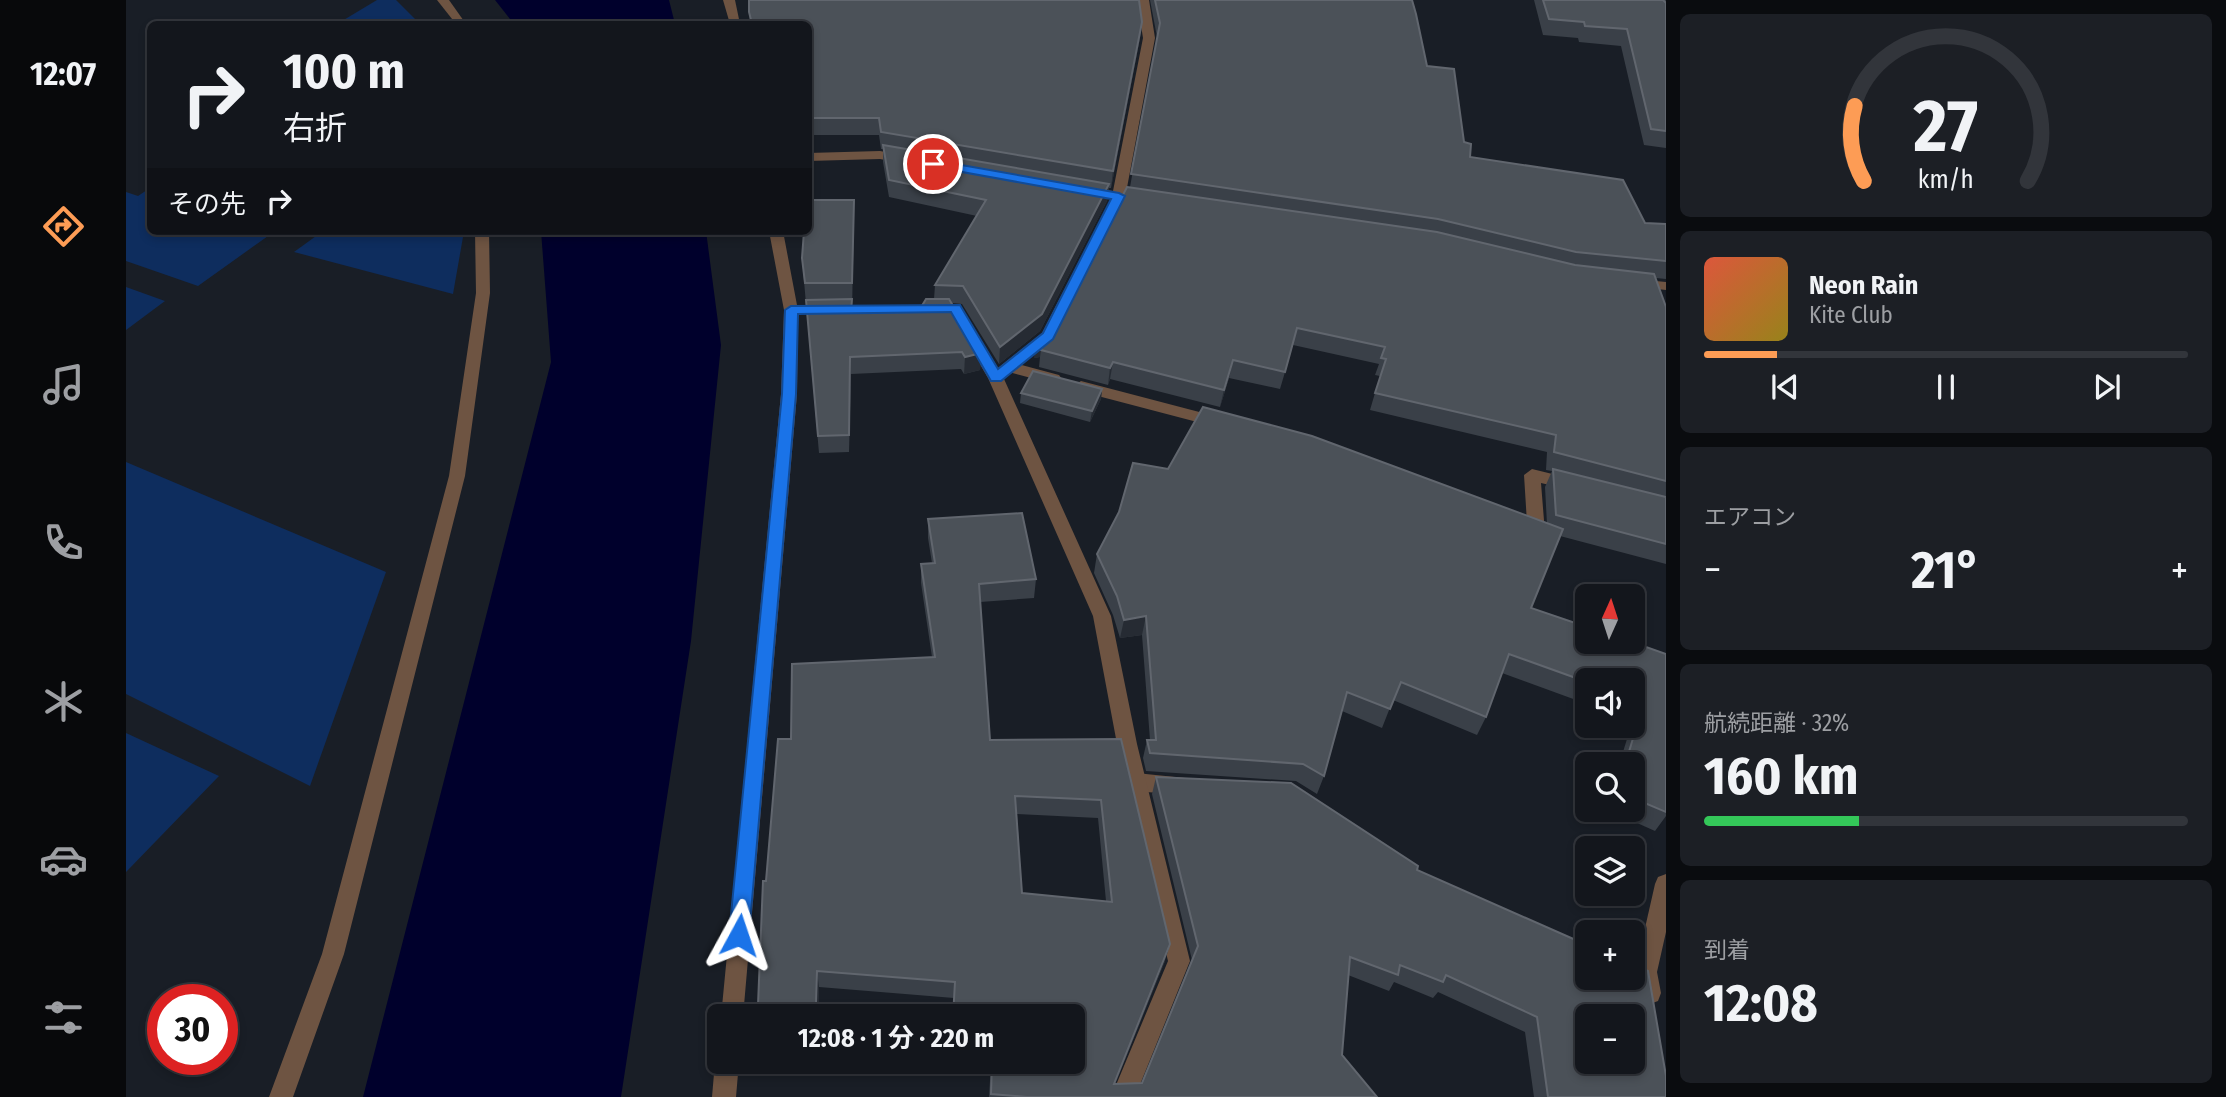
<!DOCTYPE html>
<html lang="ja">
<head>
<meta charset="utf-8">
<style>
  body { margin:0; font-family:"Fira Sans Condensed","Noto Sans JP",sans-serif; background:#1c1f25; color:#f1f3f6; height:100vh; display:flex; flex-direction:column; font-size:26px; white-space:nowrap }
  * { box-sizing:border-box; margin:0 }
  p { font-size:23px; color:#9d9fa3 }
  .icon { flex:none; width:38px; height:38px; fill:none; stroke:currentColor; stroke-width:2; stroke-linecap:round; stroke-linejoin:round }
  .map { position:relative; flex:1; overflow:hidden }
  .drawer { display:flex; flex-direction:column; gap:14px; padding:14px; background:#0a0c0f; width:560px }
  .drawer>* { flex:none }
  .top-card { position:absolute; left:21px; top:21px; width:665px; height:214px; border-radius:10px; box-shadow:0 4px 10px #0003,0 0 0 2px #32353b; background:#13161c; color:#f1f3f6; overflow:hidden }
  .needle { width:46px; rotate:3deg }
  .controls { position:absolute; left:1449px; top:584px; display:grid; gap:14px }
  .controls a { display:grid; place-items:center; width:70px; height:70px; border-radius:10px; background:#13161c; box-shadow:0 4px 10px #0003,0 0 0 2px #32353b; font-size:35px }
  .speed { position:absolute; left:21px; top:984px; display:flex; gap:14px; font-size:35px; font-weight:700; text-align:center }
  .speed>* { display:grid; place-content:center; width:91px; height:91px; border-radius:50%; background:#13161c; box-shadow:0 4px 10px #0003,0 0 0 2px #32353b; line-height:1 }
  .speed .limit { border:10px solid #d22; background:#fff; color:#111 }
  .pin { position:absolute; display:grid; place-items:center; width:60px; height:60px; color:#fff; margin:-30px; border:4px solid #fff; border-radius:50%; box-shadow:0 2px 7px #0007 }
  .me { position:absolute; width:77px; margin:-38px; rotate:5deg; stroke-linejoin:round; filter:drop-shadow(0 0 5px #0008) }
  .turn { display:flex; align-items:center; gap:24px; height:147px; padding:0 21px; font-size:32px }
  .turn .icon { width:91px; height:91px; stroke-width:2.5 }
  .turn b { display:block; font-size:49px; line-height:60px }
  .then { display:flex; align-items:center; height:66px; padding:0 21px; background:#0003; gap:14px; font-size:26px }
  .big { font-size:52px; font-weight:700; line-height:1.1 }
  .drawer .widget { flex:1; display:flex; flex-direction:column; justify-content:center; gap:10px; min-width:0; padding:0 24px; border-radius:10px; background:#1c1f25 }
  .drawer .dial { align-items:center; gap:0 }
  .dial svg { height:182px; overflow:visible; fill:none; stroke:#32353b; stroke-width:7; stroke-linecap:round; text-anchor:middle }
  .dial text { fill:#f1f3f6; stroke:none }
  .song { display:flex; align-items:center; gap:21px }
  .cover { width:84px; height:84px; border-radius:10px; background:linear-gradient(135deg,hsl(10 70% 55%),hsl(50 70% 35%)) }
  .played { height:7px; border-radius:4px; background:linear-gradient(90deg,#fd9c55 15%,#32353b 15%) }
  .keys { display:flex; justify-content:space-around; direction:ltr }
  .heat { display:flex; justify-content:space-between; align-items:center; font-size:38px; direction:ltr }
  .charge { height:10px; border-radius:5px; background:linear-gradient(90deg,#34c759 32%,#32353b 0) }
  .trip { position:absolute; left:581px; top:1004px; width:378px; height:70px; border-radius:10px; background:#13161c; box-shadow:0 4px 10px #0003,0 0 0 2px #32353b; font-weight:700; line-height:70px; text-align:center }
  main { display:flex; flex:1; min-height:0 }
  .tab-bar { display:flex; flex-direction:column; width:126px; justify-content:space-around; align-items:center; background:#08090b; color:#9d9fa3 }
  .tab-bar .icon { width:49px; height:49px }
  .tab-bar .current { color:#fd9c55 }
  .tab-bar b { font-size:32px; color:#f1f3f6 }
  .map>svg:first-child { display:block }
  .green { fill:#0e2d5e }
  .water { fill:#00002c }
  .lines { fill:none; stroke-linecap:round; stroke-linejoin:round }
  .service { fill:#6e5442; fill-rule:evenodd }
  .minor { fill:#6e5442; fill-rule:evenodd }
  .wall { fill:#3a4048; fill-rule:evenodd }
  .shaded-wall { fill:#262b33 }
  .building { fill:#4b5158; stroke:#61666e; stroke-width:2; fill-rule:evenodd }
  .route { fill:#1a73e8; stroke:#114b97; stroke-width:2 }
</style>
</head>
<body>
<main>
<nav class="tab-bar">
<b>12:07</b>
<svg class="icon current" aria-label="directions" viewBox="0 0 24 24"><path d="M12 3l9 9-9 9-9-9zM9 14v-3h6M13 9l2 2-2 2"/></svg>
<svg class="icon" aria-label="music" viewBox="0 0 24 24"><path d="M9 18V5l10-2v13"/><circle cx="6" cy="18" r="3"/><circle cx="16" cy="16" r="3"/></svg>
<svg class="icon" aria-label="phone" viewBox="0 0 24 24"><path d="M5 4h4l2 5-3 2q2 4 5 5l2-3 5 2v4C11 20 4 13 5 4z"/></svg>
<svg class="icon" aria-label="climate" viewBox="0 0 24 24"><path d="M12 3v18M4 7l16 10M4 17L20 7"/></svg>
<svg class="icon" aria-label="car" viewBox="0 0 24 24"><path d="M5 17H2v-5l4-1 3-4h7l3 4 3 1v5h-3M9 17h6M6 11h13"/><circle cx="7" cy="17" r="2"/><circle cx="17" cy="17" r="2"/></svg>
<svg class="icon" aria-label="filters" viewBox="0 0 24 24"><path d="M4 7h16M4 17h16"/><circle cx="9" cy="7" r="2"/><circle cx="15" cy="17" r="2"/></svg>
</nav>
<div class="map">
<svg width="1540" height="1097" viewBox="0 0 1540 1097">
  <rect width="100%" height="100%" fill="#191e26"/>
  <g class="green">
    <polygon points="251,0 270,0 294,24 211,24"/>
    <polygon points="24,188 24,231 149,231 72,286 0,261 0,192 12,196"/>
    <polygon points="197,231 317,231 337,237 327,294 168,252"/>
    <polygon points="0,287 39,301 0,330"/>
    <polygon points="0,462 260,572 184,786 0,694"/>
    <polygon points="0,733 93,776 0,872"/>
  </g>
  <g class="water">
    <polygon points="369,0 543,0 549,24 388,24"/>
    <polygon points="415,231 580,231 595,345 565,641 495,1097 237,1097 425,362"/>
  </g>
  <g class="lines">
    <g class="service">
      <polygon points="884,362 933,375 936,379 928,384 879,371 876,367 879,363"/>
      <polygon points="955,381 1100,419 1102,423 1094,428 949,390 947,386"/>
      <polygon points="1406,469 1451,480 1453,484 1445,490 1415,483 1419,533 1416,537 1410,539 1394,533 1391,529 1394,525 1401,523 1398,475"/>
      <path d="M1010 773 1059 778 1062 784 1059 790C1044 795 1018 793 1003 788L1000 782 1003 776Z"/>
    </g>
    <g class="minor">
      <polygon points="311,0 323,0 340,24 330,24"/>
      <polygon points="597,0 609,0 614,24 604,24"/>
      <polygon points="1011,0 1023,0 1029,38 1000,193 1024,197 1026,200 1019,204 997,201 927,339 878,379 985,616 1011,744 1064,961 1009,1097 985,1097 1042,961 991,744 967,616 862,378 824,313 672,314 671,394 617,1017 595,1017 655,394 658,310 643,231 657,231 671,305 834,305 872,368 916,333 985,199 960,195 953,191 960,187 987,191 1017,38"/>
      <polygon points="754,151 786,157 787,160 781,164 754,159 682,161 682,153"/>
      <polygon points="349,231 363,231 364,293 339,476 218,954 167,1097 143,1097 196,954 323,476 350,293"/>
      <polygon points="1509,279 1540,282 1540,290 1504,286 1502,283 1504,280"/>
      <polygon points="1540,874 1540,932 1531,972 1535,993 1532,1001 1524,1004 1516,1001 1509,972 1529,884 1532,877"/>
      <polygon points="593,1054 593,1062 613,1062 610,1097 586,1097 589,1062"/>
    </g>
  </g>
  <g class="wall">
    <polygon points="1024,0 1286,0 1301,66 1344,157 1519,223 1540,224 1540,279 1530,278 1540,307 1540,564 1434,536 1405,608 1540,654 1540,816 1529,831 1482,810 1507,810 1507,765 1493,765 1505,726 1507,726 1507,681 1461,681 1461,704 1376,673 1360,717 1351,735 1267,700 1256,728 1216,711 1198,776 1191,794 1170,781 1020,771 1017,758 1021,740 1024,740 1016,635 994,638 987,615 968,573 971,554 1042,469 1421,524 1419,487 1426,471 1420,470 1421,452 1244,410 1254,376 1249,375 1253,364 1167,345 1154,389 1103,378 1094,407 984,379 982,385 913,367 914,357 908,358 931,323 1004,187 1031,37"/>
    <polygon points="1408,0 1540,0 1540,148 1518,145 1495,46 1453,42 1452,38 1417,35"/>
    <polygon points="623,12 1016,22 1014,38 985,188 983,188 981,201 914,331 873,364 836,304 826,303 855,353 854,370 838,374 835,369 725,374 723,452 693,453 676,258 728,219 726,312 794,309 808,299 809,285 851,216 763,197 757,162 757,149 755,149 753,135 682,135 682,24 624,24"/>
    <polygon points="976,389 975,399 964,422 894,403 895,393"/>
    <path d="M802 519 910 579 908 598 854 602 864 740 995 739 1039 961 989 1084 1016 1083 1066 960 1026 794 1030 777 1291 870 1540 1097H1408L1399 1032 1312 992 1307 998 1268 982 1263 991 1222 975 1216 1055 1251 1097H863L865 1064 844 1062H947L828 998 693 987 692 1017H634L632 1005 640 881 665 739 806 657 795 583V564L806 563 802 538ZM891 814 972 818 980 901 896 893Z"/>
  </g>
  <g class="shaded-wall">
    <polygon points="1016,22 1014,38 985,188 987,171"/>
    <polygon points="983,184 981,201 914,331 873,364 874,347"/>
    <polygon points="728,200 728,219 726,302 726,283"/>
    <polygon points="920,338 915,350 914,357 908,358 909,341"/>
    <polygon points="855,353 854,370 838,374 839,357"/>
    <polygon points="724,357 725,374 723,452 723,435"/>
    <polygon points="1107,360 1103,378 1094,407 1098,390"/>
    <polygon points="987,362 984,379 982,385 984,368"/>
    <polygon points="976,389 975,399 964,422 966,411"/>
    <polygon points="1020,616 1016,635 994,638 998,620"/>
    <polygon points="1044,944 1039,961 984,1097 988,1084"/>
    <polygon points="691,971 693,987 692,1017 690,1004"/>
  </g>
  <g class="building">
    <polygon points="623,0 1013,0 1016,22 987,171 755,132 753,118 682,118 682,24 626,24 623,12"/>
    <polygon points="1029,0 1286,0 1290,14 1301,66 1328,69 1338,142 1345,144 1344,157 1497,180 1519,223 1540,224 1540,261 1450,252 1312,219 1005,174 1034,23"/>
    <polygon points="1417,0 1537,0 1540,3 1540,131 1525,129 1501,29 1459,26 1458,22 1423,19"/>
    <polygon points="757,145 983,184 916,314 874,347 837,286 809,285 860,200 763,180"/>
    <polygon points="1001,187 1311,232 1449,265 1528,274 1540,307 1540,481 1428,452 1430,435 1249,393 1260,359 1255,358 1259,347 1171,328 1159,372 1107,360 1098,390 987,362 984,368 915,350 920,338 909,341 931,323"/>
    <polygon points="682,200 728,200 726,283 679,283 676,258 678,231 682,231"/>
    <polygon points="726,299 725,312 794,309 800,299 823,299 855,353 839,357 836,352 724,357 723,435 692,436 680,300"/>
    <polygon points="907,371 976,389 966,411 895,393"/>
    <polygon points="1077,407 1186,436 1437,529 1405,608 1461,627 1461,642 1506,642 1540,654 1540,812 1507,798 1507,765 1499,765 1518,702 1507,698 1507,681 1461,681 1461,682 1383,654 1360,717 1275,682 1264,709 1221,692 1198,776 1177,764 1024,753 1021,740 1030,740 1020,616 998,620 991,596 971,554 993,512 1007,463 1042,469"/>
    <polygon points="1427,469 1540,497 1540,544 1430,515"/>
    <path d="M896 513 910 579 853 584 864 740 995 739 1044 944 988 1084 1016 1083 1072 946 1030 777 1165 783 1292 866 1291 870 1461 945V978H1507V964L1522 971 1540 1076V1097H1422L1411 1017 1320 975 1317 982 1274 965 1272 975 1224 957 1216 1055 1251 1097H901L865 1094 866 1062H947V1017H827L829 982 691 971 690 1004 632 1005 637 881H640L652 739H665L666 664 809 657 795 564 809 563 802 519ZM889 796 975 800 986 902 896 893ZM1461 1017H1507V1062H1461Z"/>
  </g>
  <polygon class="route" points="807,160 993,193 999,196 927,339 875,381 865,381 825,312 672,314 670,394 623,935 620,942 613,945 606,942 603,935 656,394 659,310 665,306 834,305 872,369 917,333 985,199 803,166 801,164"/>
</svg>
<div class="controls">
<a><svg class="needle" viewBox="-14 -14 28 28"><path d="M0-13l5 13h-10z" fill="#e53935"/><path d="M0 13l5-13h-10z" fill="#9d9fa3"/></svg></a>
<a><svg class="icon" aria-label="sound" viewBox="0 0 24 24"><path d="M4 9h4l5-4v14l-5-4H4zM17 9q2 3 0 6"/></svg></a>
<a><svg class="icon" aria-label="search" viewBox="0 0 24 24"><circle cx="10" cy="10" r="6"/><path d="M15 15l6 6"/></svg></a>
<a><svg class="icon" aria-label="layers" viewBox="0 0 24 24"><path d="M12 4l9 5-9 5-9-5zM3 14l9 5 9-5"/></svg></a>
<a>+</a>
<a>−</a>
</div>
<div class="speed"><div class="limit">30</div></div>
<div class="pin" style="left:807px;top:164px;background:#d93025"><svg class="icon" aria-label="arrive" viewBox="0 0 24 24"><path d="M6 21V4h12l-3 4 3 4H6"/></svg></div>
<svg class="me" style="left:613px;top:935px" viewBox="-20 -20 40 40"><path d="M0-17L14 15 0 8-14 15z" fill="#1a73e8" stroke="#fff" stroke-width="4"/></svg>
<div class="trip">12:08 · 1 分 · 220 m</div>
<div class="top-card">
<div class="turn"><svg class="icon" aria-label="right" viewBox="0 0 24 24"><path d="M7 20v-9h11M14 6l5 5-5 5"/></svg><div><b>100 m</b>右折</div></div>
<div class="then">その先<svg class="icon" aria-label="right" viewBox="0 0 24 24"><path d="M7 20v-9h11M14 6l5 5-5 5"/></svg></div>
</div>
</div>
<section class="drawer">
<div class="widget dial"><svg viewBox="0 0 100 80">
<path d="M14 69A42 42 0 1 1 86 69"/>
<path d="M14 69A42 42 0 0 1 10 36" stroke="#fd9c55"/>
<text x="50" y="56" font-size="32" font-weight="700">27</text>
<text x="50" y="72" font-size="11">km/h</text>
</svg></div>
<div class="widget">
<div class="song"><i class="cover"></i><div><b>Neon Rain</b><p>Kite Club</p></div></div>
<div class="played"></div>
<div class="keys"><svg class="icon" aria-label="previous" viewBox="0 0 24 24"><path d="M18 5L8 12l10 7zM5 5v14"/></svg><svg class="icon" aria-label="pause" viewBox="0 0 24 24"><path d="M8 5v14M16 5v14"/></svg><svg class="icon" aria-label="next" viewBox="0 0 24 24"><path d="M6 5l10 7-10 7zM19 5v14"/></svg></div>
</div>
<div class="widget"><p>エアコン</p>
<div class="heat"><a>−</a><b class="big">21°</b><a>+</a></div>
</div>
<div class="widget"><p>航続距離 · 32%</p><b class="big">160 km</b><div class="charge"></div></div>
<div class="widget"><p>到着</p><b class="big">12:08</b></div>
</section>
</main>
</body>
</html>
